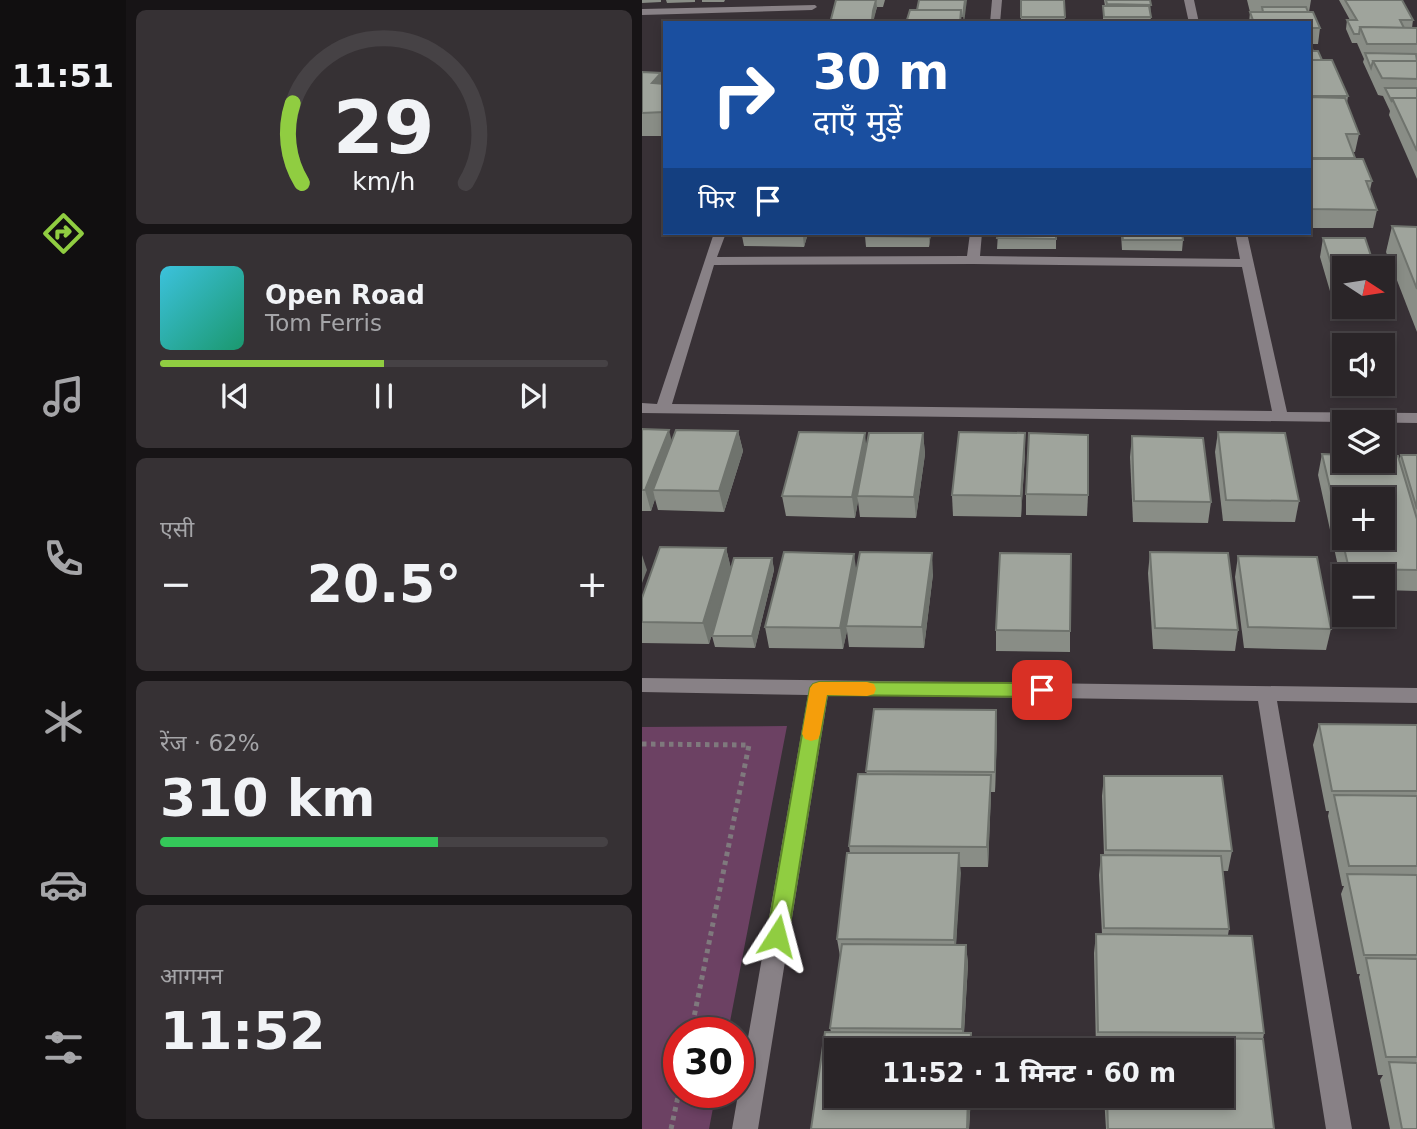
<!DOCTYPE html>
<html lang="hi">
<head>
<meta charset="utf-8">
<style>
  body { margin:0; font-family:"DejaVu Sans","Noto Sans Devanagari",sans-serif; background:#363134; color:#f1f3f6; height:100vh; display:flex; flex-direction:column; font-size:26px; white-space:nowrap }
  * { box-sizing:border-box; margin:0 }
  p { font-size:23px; color:#a5a5a8 }
  .icon { flex:none; width:38px; height:38px; fill:none; stroke:currentColor; stroke-width:2; stroke-linecap:round; stroke-linejoin:round }
  .map { position:relative; flex:1; overflow:hidden }
  .panel { display:flex; flex-direction:column; gap:10px; padding:10px; background:#171416; width:516px }
  .panel>* { flex:none }
  .banner { position:absolute; left:21px; top:21px; width:648px; height:214px; border-radius:0px; box-shadow:0 4px 10px #0003,0 0 0 2px #464245; background:#1a4fa0; color:#fff; overflow:hidden }
  .needle { width:46px; rotate:102deg }
  .controls { position:absolute; left:690px; top:256px; display:grid; gap:14px }
  .controls a { display:grid; place-items:center; width:63px; height:63px; border-radius:0px; background:#2a2528; box-shadow:0 4px 10px #0003,0 0 0 2px #464245; font-size:35px }
  .speed { position:absolute; left:21px; top:1017px; display:flex; gap:14px; font-size:35px; font-weight:700; text-align:center }
  .speed>* { display:grid; place-content:center; width:91px; height:91px; border-radius:50%; background:#2a2528; box-shadow:0 4px 10px #0003,0 0 0 2px #464245; line-height:1 }
  .speed .limit { border:10px solid #d22; background:#fff; color:#111 }
  .pin { position:absolute; display:grid; place-items:center; width:60px; height:60px; color:#fff; margin:-30px; border-radius:14px; box-shadow:0 4px 10px #0006 }
  .me { position:absolute; width:77px; margin:-38px; rotate:9deg; stroke-linejoin:round; filter:drop-shadow(0 0 5px #0008) }
  .turn { display:flex; align-items:center; gap:24px; height:147px; padding:0 35px; font-size:32px }
  .turn .icon { width:91px; height:91px; stroke-width:2.5 }
  .turn b { display:block; font-size:49px; line-height:60px }
  .then { display:flex; align-items:center; height:66px; padding:0 35px; background:#0003; gap:14px; font-size:26px }
  .big { font-size:52px; font-weight:800; line-height:1.1 }
  .panel .card { flex:1; display:flex; flex-direction:column; justify-content:center; gap:10px; min-width:0; padding:0 24px; border-radius:10px; background:#363134 }
  .panel .dial { align-items:center; gap:0 }
  .dial svg { height:182px; overflow:visible; fill:none; stroke:#464245; stroke-width:7; stroke-linecap:round; text-anchor:middle }
  .dial text { fill:#f1f3f6; stroke:none }
  .song { display:flex; align-items:center; gap:21px }
  .cover { width:84px; height:84px; border-radius:10px; background:linear-gradient(135deg,hsl(190 70% 55%),hsl(160 70% 35%)) }
  .played { height:7px; border-radius:4px; background:linear-gradient(90deg,#90cd41 50%,#464245 50%) }
  .keys { display:flex; justify-content:space-around; direction:ltr }
  .heat { display:flex; justify-content:space-between; align-items:center; font-size:38px; direction:ltr }
  .charge { height:10px; border-radius:5px; background:linear-gradient(90deg,#34c759 62%,#464245 0) }
  .trip { position:absolute; left:182px; top:1038px; width:410px; height:70px; border-radius:0px; background:#2a2528; box-shadow:0 4px 10px #0003,0 0 0 2px #464245; font-weight:800; line-height:70px; text-align:center }
  main { display:flex; flex:1; min-height:0 }
  .tabs { display:flex; flex-direction:column; width:126px; justify-content:space-around; align-items:center; background:#110f10; color:#a5a5a8 }
  .tabs .icon { width:49px; height:49px }
  .tabs .current { color:#90cd41 }
  .tabs b { font-size:32px; color:#f1f3f6 }
  .map>svg:first-child { display:block }
  .green { fill:#6c4163 }
  .lines { fill:none; stroke-linecap:round; stroke-linejoin:round }
  .path { stroke:#7f797d; stroke-width:5; stroke-dasharray:4.5 4.5; stroke-linecap:butt }
  .minor { fill:#888186; fill-rule:evenodd }
  .wall { fill:#898d86 }
  .shaded-wall { fill:#6f736d }
  .building { fill:#9fa49c; stroke:#6f736d; stroke-width:2; fill-rule:evenodd }
  .route { fill:#90cd41; stroke:#5e852a; stroke-width:2 }
  .slow { fill:#f59e0b }
</style>
</head>
<body>
<main>
<nav class="tabs">
<b>11:51</b>
<svg class="icon current" aria-label="directions" viewBox="0 0 24 24"><path d="M12 3l9 9-9 9-9-9zM9 14v-3h6M13 9l2 2-2 2"/></svg>
<svg class="icon" aria-label="music" viewBox="0 0 24 24"><path d="M9 18V5l10-2v13"/><circle cx="6" cy="18" r="3"/><circle cx="16" cy="16" r="3"/></svg>
<svg class="icon" aria-label="phone" viewBox="0 0 24 24"><path d="M5 4h4l2 5-3 2q2 4 5 5l2-3 5 2v4C11 20 4 13 5 4z"/></svg>
<svg class="icon" aria-label="climate" viewBox="0 0 24 24"><path d="M12 3v18M4 7l16 10M4 17L20 7"/></svg>
<svg class="icon" aria-label="car" viewBox="0 0 24 24"><path d="M5 17H2v-5l4-1 3-4h7l3 4 3 1v5h-3M9 17h6M6 11h13"/><circle cx="7" cy="17" r="2"/><circle cx="17" cy="17" r="2"/></svg>
<svg class="icon" aria-label="filters" viewBox="0 0 24 24"><path d="M4 7h16M4 17h16"/><circle cx="9" cy="7" r="2"/><circle cx="15" cy="17" r="2"/></svg>
</nav>
<section class="panel">
<div class="card dial"><svg viewBox="0 0 100 80">
<path d="M14 69A42 42 0 1 1 86 69"/>
<path d="M14 69A42 42 0 0 1 10 34" stroke="#90cd41"/>
<text x="50" y="56" font-size="32" font-weight="700">29</text>
<text x="50" y="72" font-size="11">km/h</text>
</svg></div>
<div class="card">
<div class="song"><i class="cover"></i><div><b>Open Road</b><p>Tom Ferris</p></div></div>
<div class="played"></div>
<div class="keys"><svg class="icon" aria-label="previous" viewBox="0 0 24 24"><path d="M18 5L8 12l10 7zM5 5v14"/></svg><svg class="icon" aria-label="pause" viewBox="0 0 24 24"><path d="M8 5v14M16 5v14"/></svg><svg class="icon" aria-label="next" viewBox="0 0 24 24"><path d="M6 5l10 7-10 7zM19 5v14"/></svg></div>
</div>
<div class="card"><p>एसी</p>
<div class="heat"><a>−</a><b class="big">20.5°</b><a>+</a></div>
</div>
<div class="card"><p>रेंज · 62%</p><b class="big">310 km</b><div class="charge"></div></div>
<div class="card"><p>आगमन</p><b class="big">11:52</b></div>
</section>
<div class="map">
<svg width="775" height="1129" viewBox="0 0 775 1129">
  <rect width="100%" height="100%" fill="#383136"/>
  <polygon class="green" points="145,726 86,1032 37,1032 37,1092 74,1092 67,1129 0,1129 0,727"/>
  <g class="lines">
    <g class="path">
      <polyline points="0,744 107,745 49,1032"/>
      <polyline points="29,1129 37,1092"/>
    </g>
    <g class="minor">
      <polygon points="350,0 360,0 358,23 348,23"/>
      <polygon points="542,0 552,0 557,23 547,23"/>
      <polygon points="173,5 175,7 170,10 0,15 0,9"/>
      <path d="M72 233H84L75 257 325 256 328 233H340L338 256 598 259 593 233H605L645 412 775 413V423L0 413V403L15 404ZM331 264 600 267 630 411 30 404 72 265Z"/>
      <polygon points="0,678 775,688 775,703 635,701 710,1129 684,1129 616,701 186,695 116,1129 90,1129 166,695 0,692"/>
    </g>
  </g>
  <g class="wall">
    <polygon points="0,0 19,0 19,2 0,3"/>
    <polygon points="24,0 53,0 53,2 25,3"/>
    <polygon points="60,0 83,0 82,2 60,2"/>
    <polygon points="194,0 243,0 241,7 235,7 231,20 238,20 238,23 188,23"/>
    <polygon points="379,0 422,0 423,23 379,23"/>
    <polygon points="462,0 508,0 509,23 461,23 461,6 463,6"/>
    <polygon points="605,0 669,0 667,12 678,28 676,44 668,44 671,51 680,60 706,96 705,103 717,134 713,152 711,152 713,159 730,181 728,190 735,210 731,228 667,228 667,23 607,23 608,12"/>
    <polygon points="697,0 760,0 771,20 770,28 775,28 775,179 747,115 748,111 741,96 736,95 721,62 722,59 715,43 710,43 704,29 705,20 708,20"/>
    <polygon points="0,72 19,73 21,84 23,84 23,136 0,136"/>
    <polygon points="750,226 775,227 775,332 744,252"/>
    <polygon points="166,233 162,247 102,246 100,236"/>
    <polygon points="289,233 287,247 224,247 223,236"/>
    <polygon points="356,233 414,233 414,249 355,249"/>
    <polygon points="479,233 540,233 541,240 540,251 480,250"/>
    <polygon points="681,238 702,268 702,306 740,306 740,287 744,296 739,315 695,315 678,257"/>
    <polygon points="0,429 30,441 96,431 101,451 82,512 16,510 13,499 9,511 0,511"/>
    <polygon points="576,432 657,501 653,522 581,521 573,452"/>
    <polygon points="281,433 283,454 274,518 218,517 216,501 213,518 144,516 140,496 224,449"/>
    <polygon points="490,436 569,502 566,523 491,522 488,457"/>
    <polygon points="383,453 379,517 311,516 310,495"/>
    <polygon points="680,454 757,460 759,455 775,455 775,591 740,590 740,576 702,576 701,589 676,475"/>
    <polygon points="384,494 446,495 445,516 384,515"/>
    <polygon points="84,548 89,569 67,644 0,643 0,598"/>
    <polygon points="508,552 596,630 593,651 511,649 506,573"/>
    <polygon points="596,556 689,629 684,650 602,648 593,577"/>
    <polygon points="130,558 132,570 113,648 73,647 70,636"/>
    <polygon points="214,571 291,574 282,648 207,647 205,631 201,649 127,648 123,627"/>
    <polygon points="354,630 428,631 428,652 354,651"/>
    <polygon points="354,710 355,730 353,792 349,792 346,867 318,867 314,945 324,945 326,964 322,1033 329,1033 330,1050 194,1050 329,1096 327,1129 169,1129 189,1032 188,1028 198,956 195,939 208,853 207,846 225,774 224,771"/>
    <polygon points="677,724 775,725 775,1129 748,1129 738,1080 741,1075 736,1075 717,977 718,974 715,974 699,894 702,886 700,886 686,816 687,811 684,811 671,745"/>
    <polygon points="462,776 590,851 586,871 581,871 587,929 586,935 622,1033 621,1039 632,1129 464,1129 462,1096 579,1096 579,1050 454,1050 452,953 454,934 460,934 457,875 459,855 462,855 460,796"/>
  </g>
  <g class="shaded-wall">
    <polygon points="234,0 235,7 231,23 230,20 231,11"/>
    <polygon points="323,0 325,0 322,23 321,16"/>
    <polygon points="19,73 23,92 10,83"/>
    <polygon points="162,233 166,233 162,247 161,236"/>
    <polygon points="287,233 289,233 287,247"/>
    <polygon points="27,430 32,450 11,490 13,499 9,511 3,490"/>
    <polygon points="96,431 101,451 82,512 77,491"/>
    <polygon points="223,433 225,454 215,496 216,501 213,518 210,497"/>
    <polygon points="281,433 283,454 274,518 272,497"/>
    <polygon points="383,433 383,453 379,517 379,496"/>
    <polygon points="84,548 89,569 67,644 61,623"/>
    <polygon points="290,553 291,574 282,648 280,627"/>
    <polygon points="212,554 215,575 204,626 205,631 201,649 198,628"/>
    <polygon points="0,555 5,570 0,583"/>
    <polygon points="130,558 132,570 113,648 110,636"/>
    <polygon points="354,710 355,730 353,792 353,772"/>
    <polygon points="349,775 349,795 346,867 345,847"/>
    <polygon points="317,853 319,873 313,959 312,940"/>
    <polygon points="324,945 326,964 321,1048 320,1029"/>
    <polygon points="326,1096 329,1096 327,1129 325,1129"/>
  </g>
  <g class="building">
    <polygon points="194,0 234,0 231,11 230,20 238,20 237,23 188,23"/>
    <polygon points="277,0 323,0 321,16 319,16 319,10 275,10"/>
    <polygon points="379,0 422,0 423,17 379,17"/>
    <polygon points="464,0 508,0 509,5 465,4"/>
    <polygon points="703,0 760,0 771,20 758,20 762,28 718,27 717,34 712,34 705,20 715,20"/>
    <polygon points="461,6 507,6 509,17 462,17"/>
    <polygon points="620,7 664,7 666,12 621,12"/>
    <polygon points="268,10 319,10 318,23 264,23"/>
    <polygon points="608,12 671,12 678,28 667,28 667,23 612,23"/>
    <polygon points="718,27 775,28 775,44 725,44"/>
    <polygon points="667,40 671,51 676,51 680,60 667,60"/>
    <polygon points="723,53 774,54 775,61 731,61 729,68"/>
    <polygon points="667,60 690,60 706,96 667,96"/>
    <polygon points="731,61 775,61 775,79 740,78"/>
    <polygon points="0,72 19,73 10,83 23,84 22,112 0,113"/>
    <polygon points="743,88 775,88 775,98 750,98 750,102"/>
    <polygon points="667,97 703,98 717,134 704,134 713,158 667,158"/>
    <polygon points="750,98 775,98 775,151"/>
    <polygon points="667,159 721,159 730,181 724,181 735,210 670,209 667,199"/>
    <polygon points="750,226 775,227 775,289"/>
    <polygon points="101,233 162,233 161,236 100,236"/>
    <polygon points="224,233 287,233 287,237 223,236"/>
    <polygon points="356,233 414,233 414,239 355,238"/>
    <polygon points="480,233 540,233 541,240 481,240"/>
    <polygon points="681,238 723,238 733,268 702,268 702,295 699,295"/>
    <polygon points="0,429 27,430 3,490 0,490"/>
    <polygon points="34,430 96,431 77,491 11,490"/>
    <polygon points="157,432 223,433 210,497 140,496"/>
    <polygon points="317,432 383,433 379,496 310,495"/>
    <polygon points="576,432 643,433 657,501 584,500"/>
    <polygon points="227,433 281,433 272,497 215,496"/>
    <polygon points="387,433 446,435 446,495 384,494"/>
    <polygon points="490,436 561,438 569,502 492,501"/>
    <path d="M680 454 702 455V460H740V455L756 456 775 519V570L707 569ZM702 499H740V537H702Z"/>
    <polygon points="759,455 775,455 775,509"/>
    <polygon points="18,547 84,548 61,623 0,622 0,598"/>
    <polygon points="142,552 212,554 198,628 123,627"/>
    <polygon points="218,552 290,553 280,627 204,626"/>
    <polygon points="508,552 586,553 596,630 513,628"/>
    <polygon points="358,553 429,554 428,631 354,630"/>
    <polygon points="596,556 675,557 689,629 606,627"/>
    <polygon points="92,558 130,558 110,636 70,636"/>
    <polygon points="232,709 354,710 353,772 224,771"/>
    <polygon points="677,724 775,725 775,791 690,791"/>
    <polygon points="216,774 349,775 345,847 207,846"/>
    <polygon points="462,776 580,776 590,851 464,850"/>
    <polygon points="692,795 775,796 775,866 707,866"/>
    <polygon points="205,853 317,853 312,940 195,939"/>
    <polygon points="459,855 579,856 587,929 462,928"/>
    <polygon points="705,874 775,875 775,955 722,955"/>
    <polygon points="454,934 610,936 622,1033 456,1032"/>
    <polygon points="200,944 324,945 320,1029 188,1028"/>
    <polygon points="724,958 775,959 775,1057 744,1057"/>
    <polygon points="183,1032 329,1033 328,1050 194,1050 194,1096 326,1096 325,1129 169,1129"/>
    <polygon points="463,1037 621,1039 632,1129 466,1129 465,1096 579,1096 579,1050 463,1050"/>
    <polygon points="747,1062 775,1063 775,1129 760,1129"/>
  </g>
  <polygon class="route" points="177,682 400,683 406,685 409,690 406,695 400,697 185,695 146,936 143,943 135,946 128,943 125,936 168,688 171,684"/>
  <polygon class="slow" points="177,682 225,682 232,684 234,689 232,694 225,696 185,695 178,734 176,739 169,741 163,739 160,734 168,688 171,684"/>
</svg>
<div class="controls">
<a><svg class="needle" viewBox="-14 -14 28 28"><path d="M0-13l5 13h-10z" fill="#e53935"/><path d="M0 13l5-13h-10z" fill="#a5a5a8"/></svg></a>
<a><svg class="icon" aria-label="sound" viewBox="0 0 24 24"><path d="M4 9h4l5-4v14l-5-4H4zM17 9q2 3 0 6"/></svg></a>
<a><svg class="icon" aria-label="layers" viewBox="0 0 24 24"><path d="M12 4l9 5-9 5-9-5zM3 14l9 5 9-5"/></svg></a>
<a>+</a>
<a>−</a>
</div>
<div class="speed"><div class="limit">30</div></div>
<div class="pin" style="left:400px;top:690px;background:#d93025"><svg class="icon" aria-label="arrive" viewBox="0 0 24 24"><path d="M6 21V4h12l-3 4 3 4H6"/></svg></div>
<svg class="me" style="left:135px;top:936px" viewBox="-20 -20 40 40"><path d="M0-17L14 15 0 8-14 15z" fill="#90cd41" stroke="#fff" stroke-width="4"/></svg>
<div class="trip">11:52 · 1 मिनट · 60 m</div>
<div class="banner">
<div class="turn"><svg class="icon" aria-label="right" viewBox="0 0 24 24"><path d="M7 20v-9h11M14 6l5 5-5 5"/></svg><div><b>30 m</b>दाएँ मुड़ें</div></div>
<div class="then">फिर<svg class="icon" aria-label="arrive" viewBox="0 0 24 24"><path d="M6 21V4h12l-3 4 3 4H6"/></svg></div>
</div>
</div>
</main>
</body>
</html>
